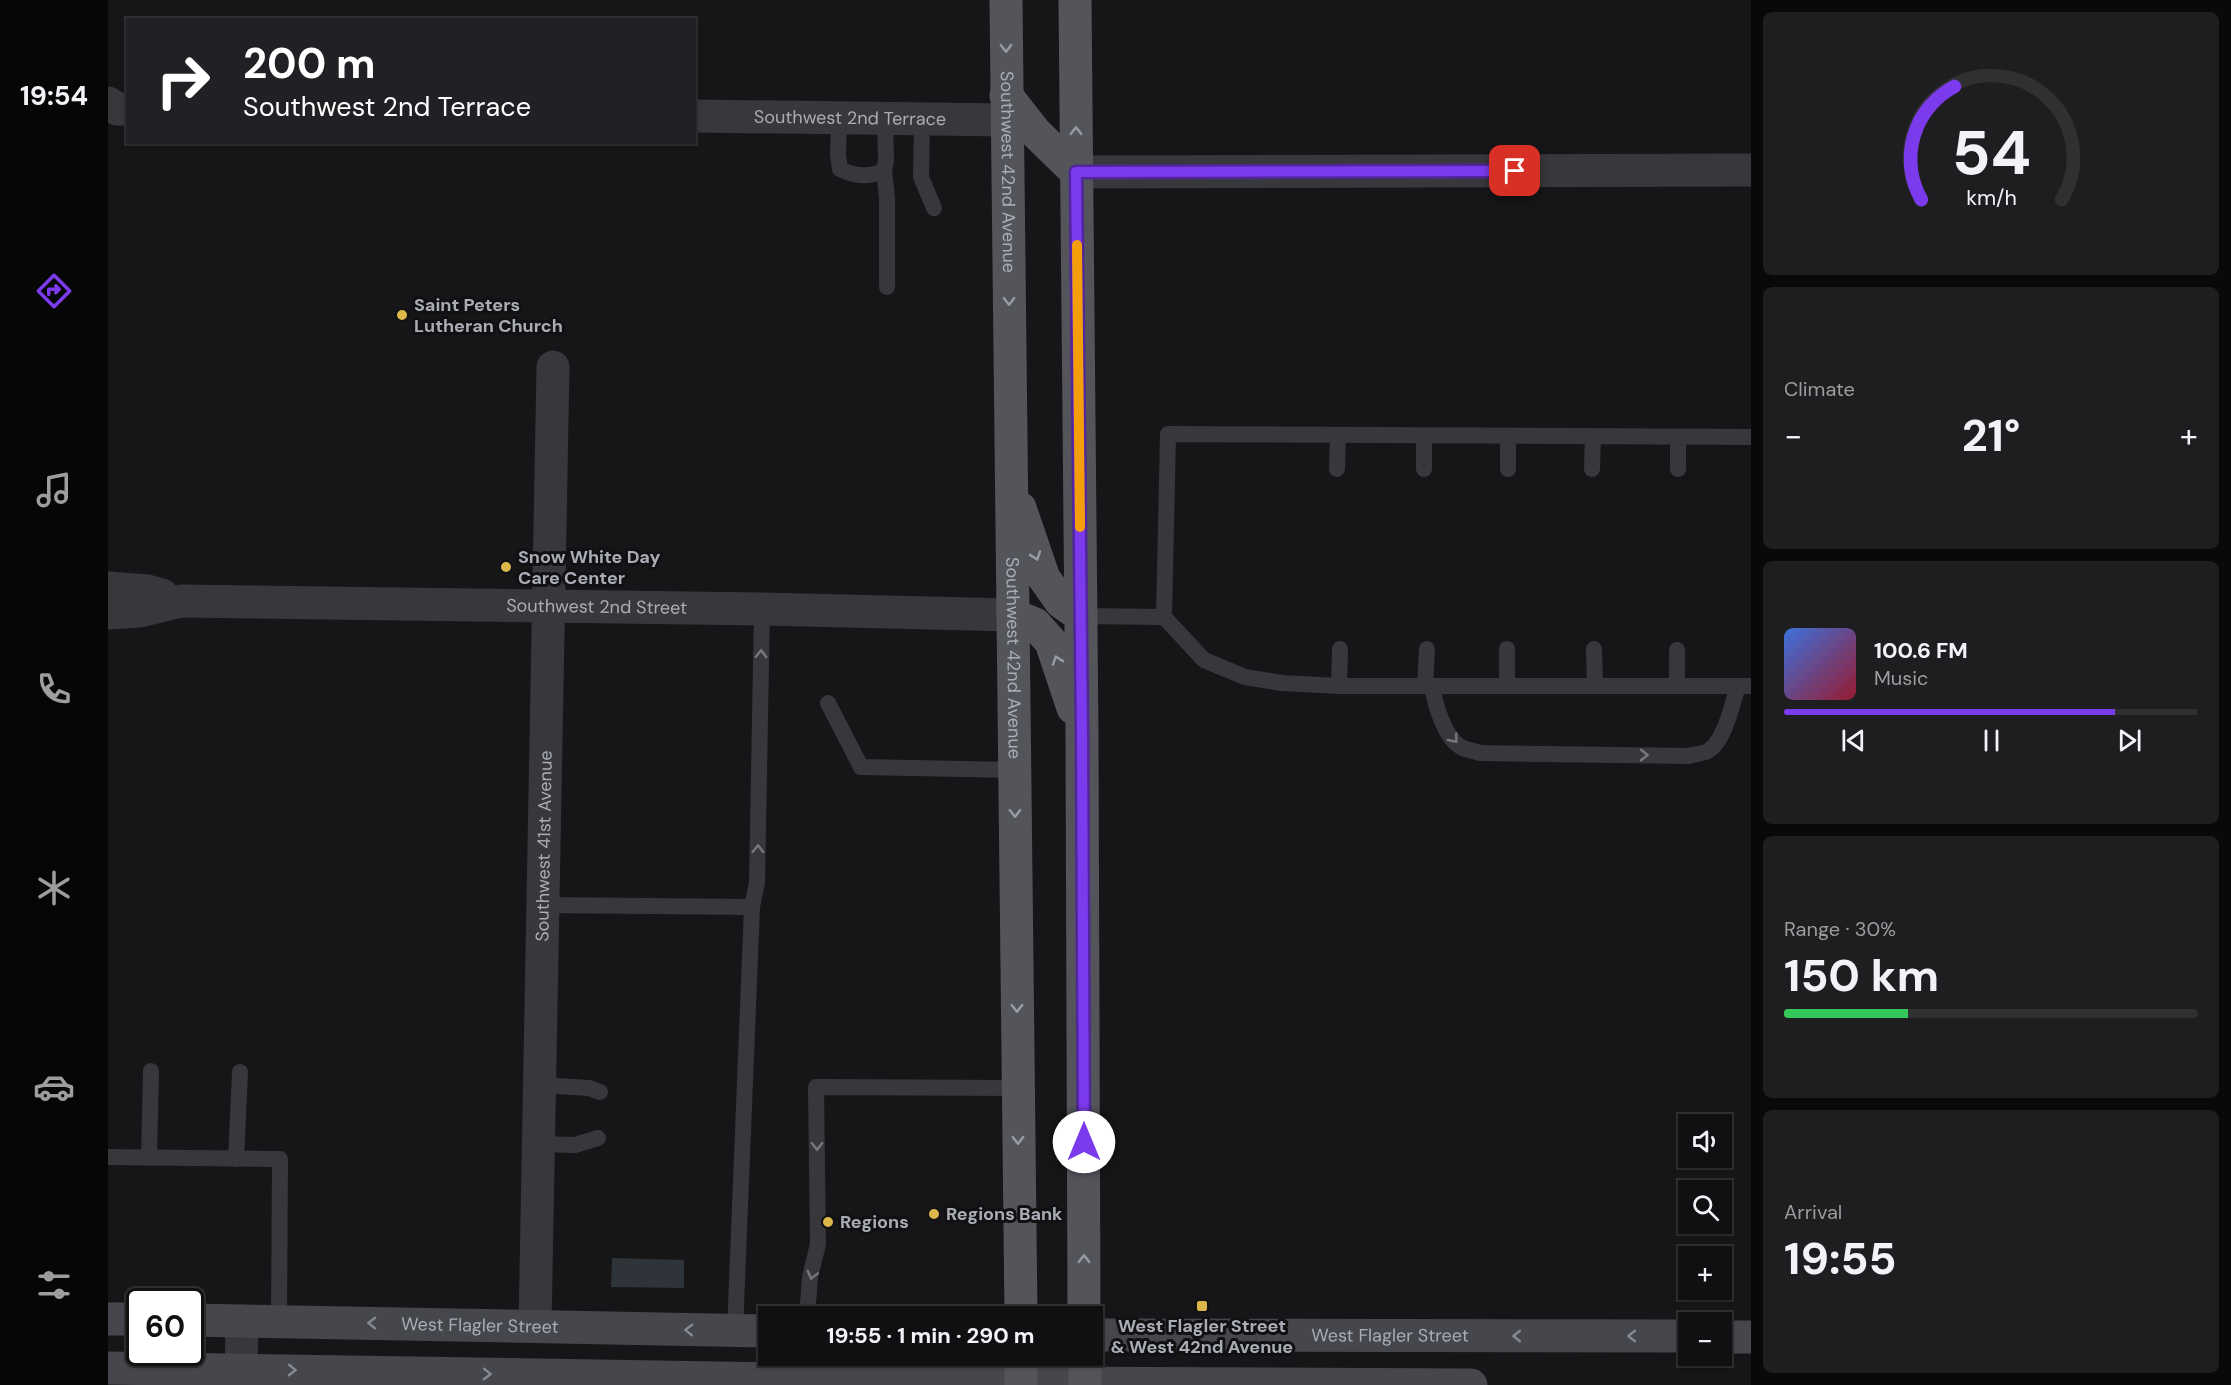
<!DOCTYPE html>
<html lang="en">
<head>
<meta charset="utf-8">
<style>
  body { margin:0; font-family:"DM Sans",sans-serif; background:#1e1e20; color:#f1f3f6; height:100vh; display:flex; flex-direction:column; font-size:22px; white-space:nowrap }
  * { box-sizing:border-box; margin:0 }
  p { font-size:20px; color:#9c9d9f }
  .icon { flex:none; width:33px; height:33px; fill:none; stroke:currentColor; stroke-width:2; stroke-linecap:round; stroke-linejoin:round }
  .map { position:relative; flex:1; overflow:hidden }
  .sheet { display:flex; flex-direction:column; gap:12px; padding:12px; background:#09090a; width:480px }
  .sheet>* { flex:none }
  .hud { position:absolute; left:18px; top:18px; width:570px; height:126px; border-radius:0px; box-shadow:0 2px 4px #0004,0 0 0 2px #303032; background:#202124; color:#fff; overflow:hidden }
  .fabs { position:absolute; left:1570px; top:1114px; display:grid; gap:12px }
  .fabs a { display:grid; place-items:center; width:54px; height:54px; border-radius:0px; background:#101012; box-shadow:0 2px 4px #0004,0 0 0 2px #303032; font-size:30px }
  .speed { position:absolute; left:18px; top:1288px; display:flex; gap:12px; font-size:30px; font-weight:700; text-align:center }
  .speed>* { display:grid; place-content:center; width:78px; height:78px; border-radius:50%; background:#101012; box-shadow:0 2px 4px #0004,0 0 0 2px #303032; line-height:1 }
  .speed .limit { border:3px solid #111; border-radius:9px; background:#fff; color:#111 }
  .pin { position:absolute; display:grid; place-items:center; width:51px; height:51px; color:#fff; margin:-26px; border-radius:12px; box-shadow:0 3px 9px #0006 }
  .me { position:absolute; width:66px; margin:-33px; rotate:0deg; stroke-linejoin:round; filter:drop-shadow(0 0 4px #0008) }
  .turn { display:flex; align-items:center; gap:21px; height:126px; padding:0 18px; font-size:27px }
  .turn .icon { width:78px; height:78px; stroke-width:2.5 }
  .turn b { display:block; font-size:42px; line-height:51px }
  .big { font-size:45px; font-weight:700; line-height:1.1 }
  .sheet .widget { flex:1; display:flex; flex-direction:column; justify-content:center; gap:9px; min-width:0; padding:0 21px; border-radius:9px; background:#1e1e20 }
  .sheet .dial { align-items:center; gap:0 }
  .dial svg { height:156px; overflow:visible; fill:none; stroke:#303032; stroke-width:7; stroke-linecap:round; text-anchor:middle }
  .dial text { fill:#f1f3f6; stroke:none }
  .song { display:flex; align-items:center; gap:18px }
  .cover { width:72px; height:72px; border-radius:9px; background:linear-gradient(135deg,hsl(220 70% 55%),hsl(350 70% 35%)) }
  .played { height:6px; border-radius:3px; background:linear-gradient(90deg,#7c3aed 80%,#303032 80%) }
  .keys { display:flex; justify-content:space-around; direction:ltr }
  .heat { display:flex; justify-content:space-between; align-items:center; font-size:33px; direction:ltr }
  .charge { height:9px; border-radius:4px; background:linear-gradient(90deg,#34c759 30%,#303032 0) }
  .trip { position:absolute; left:650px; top:1306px; width:345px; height:60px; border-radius:0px; background:#101012; box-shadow:0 2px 4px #0004,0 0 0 2px #303032; font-weight:700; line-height:60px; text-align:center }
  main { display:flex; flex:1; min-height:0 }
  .tabs { display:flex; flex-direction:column; width:108px; justify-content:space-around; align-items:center; background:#060607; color:#9c9d9f }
  .tabs .icon { width:42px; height:42px }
  .tabs .on { color:#7c3aed }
  .tabs b { font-size:27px; color:#f1f3f6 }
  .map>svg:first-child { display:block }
  .water { fill:#2e343a }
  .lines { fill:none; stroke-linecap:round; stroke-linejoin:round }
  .service { stroke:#38383c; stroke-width:16 }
  .minor { stroke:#38383c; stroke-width:33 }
  .secondary { stroke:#46474c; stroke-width:33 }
  .primary { stroke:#54555b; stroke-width:33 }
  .oneway { stroke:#999ba4 }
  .oneway2 { stroke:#77787f }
  .oneway3 { stroke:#878991 }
  .route-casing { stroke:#51269a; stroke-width:15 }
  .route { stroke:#7c3aed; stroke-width:10 }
  .slow { stroke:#f59e0b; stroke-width:10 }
  .poi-dot { fill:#dcb74a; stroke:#111113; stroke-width:2 }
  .labels { text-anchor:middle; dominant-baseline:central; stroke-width:6; stroke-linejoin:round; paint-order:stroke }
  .street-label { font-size:18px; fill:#aaadb6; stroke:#111113 }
  .poi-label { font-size:18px; font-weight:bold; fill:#aaadb6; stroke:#111113; text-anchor:start }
</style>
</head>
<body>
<main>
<nav class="tabs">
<b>19:54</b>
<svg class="icon on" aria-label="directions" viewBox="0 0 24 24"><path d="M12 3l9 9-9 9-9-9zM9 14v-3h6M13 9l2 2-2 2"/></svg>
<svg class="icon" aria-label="music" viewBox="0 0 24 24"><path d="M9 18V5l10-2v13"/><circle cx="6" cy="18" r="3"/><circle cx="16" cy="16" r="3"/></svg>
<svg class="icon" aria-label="phone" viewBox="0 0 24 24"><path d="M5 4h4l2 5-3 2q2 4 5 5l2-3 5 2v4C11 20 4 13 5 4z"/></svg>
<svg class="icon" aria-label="climate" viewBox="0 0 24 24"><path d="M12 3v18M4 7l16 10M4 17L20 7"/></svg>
<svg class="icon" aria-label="car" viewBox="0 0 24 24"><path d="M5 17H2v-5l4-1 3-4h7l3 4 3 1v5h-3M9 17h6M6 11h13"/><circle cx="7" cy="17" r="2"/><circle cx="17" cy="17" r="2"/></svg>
<svg class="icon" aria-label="filters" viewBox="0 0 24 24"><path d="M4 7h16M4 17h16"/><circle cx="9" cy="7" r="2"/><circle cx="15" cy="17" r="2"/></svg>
</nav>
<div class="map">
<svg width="1643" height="1385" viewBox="0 0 1643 1385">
  <rect width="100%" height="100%" fill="#161618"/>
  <polygon class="water" points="504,1258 576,1260 576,1288 503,1287"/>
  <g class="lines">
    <g class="service">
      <path d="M731 118 730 155 732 169C745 176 763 178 776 170L778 161 777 118"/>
      <polyline points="814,119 813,177 826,208"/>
      <polyline points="776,170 779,198 779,287"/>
      <polyline points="1229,469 1230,436"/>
      <polyline points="1316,469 1316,437"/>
      <polyline points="1400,469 1400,437"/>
      <polyline points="1484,469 1485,437"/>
      <polyline points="1570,469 1570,437"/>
      <polyline points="973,616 1056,617 1096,660 1137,677 1174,683 1231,686 1643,686"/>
      <polyline points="1056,617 1060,434 1643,437"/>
      <polyline points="1486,649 1487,686"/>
      <polyline points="1399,685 1399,649"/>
      <polyline points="1231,686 1232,649"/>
      <polyline points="1317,686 1319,649"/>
      <path d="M1324 686C1327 704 1336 737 1353 747 1358 750 1367 751 1372 753L1581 756C1587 754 1595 754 1600 751 1617 741 1624 704 1630 686"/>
      <polyline points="1569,686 1569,650"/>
      <polyline points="720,703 753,767 906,770"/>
      <polyline points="435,905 644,907 627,1331"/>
      <polyline points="644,907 649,883 654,609"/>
      <polyline points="432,1085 481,1088 492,1092"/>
      <polyline points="431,1144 467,1145 490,1138"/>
      <polyline points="0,1157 172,1159 171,1322"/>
      <polyline points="41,1158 43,1071"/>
      <polyline points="128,1159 132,1072"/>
      <polyline points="699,1317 702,1277 710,1244 708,1087 910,1088"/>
    </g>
    <g class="minor">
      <polyline points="0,103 9,109 20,109"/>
      <path id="s1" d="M586 116 898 120"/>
      <polyline points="968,172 1643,170"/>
      <polyline points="0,588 40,591 54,595"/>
      <path id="s2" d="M0 613 32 611 73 601 654 609 905 615"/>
      <path id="s3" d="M427 1326 445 367"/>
      <polyline points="133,1385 134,1321"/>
    </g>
    <g class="secondary">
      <polyline points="0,1319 32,1319"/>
      <path id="s4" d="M82 1320 660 1331"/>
      <path id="s5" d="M984 1335 1581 1336"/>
      <polyline points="1614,1337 1643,1337"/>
      <polyline points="0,1368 913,1383 1363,1385"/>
    </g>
    <g class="primary">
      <path id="s6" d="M898 0 913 1317"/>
      <polyline points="967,0 974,735 976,1317"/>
      <polyline points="898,95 927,132 968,172"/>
      <polyline points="912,508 936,578 953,602 973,616"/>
      <polyline points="905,615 927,624 943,642 965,708"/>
      <polyline points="913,1356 913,1385"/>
      <polyline points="977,1356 977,1385"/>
    </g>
  </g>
  <defs><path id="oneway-chevron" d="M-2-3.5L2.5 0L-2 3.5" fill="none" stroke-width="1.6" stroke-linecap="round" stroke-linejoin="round" transform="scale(1.5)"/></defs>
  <g class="oneway">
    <use href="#oneway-chevron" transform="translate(898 48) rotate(89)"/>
    <use href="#oneway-chevron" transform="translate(968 131) rotate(-90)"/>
    <use href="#oneway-chevron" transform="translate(901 301) rotate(89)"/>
    <use href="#oneway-chevron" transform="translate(928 556) rotate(71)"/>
    <use href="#oneway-chevron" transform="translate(949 660) rotate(-109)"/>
    <use href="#oneway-chevron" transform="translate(907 813) rotate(89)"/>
    <use href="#oneway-chevron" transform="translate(909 1008) rotate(89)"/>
    <use href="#oneway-chevron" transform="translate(910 1140) rotate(89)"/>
    <use href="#oneway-chevron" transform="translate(976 1259) rotate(-90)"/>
  </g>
  <g class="oneway2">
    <use href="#oneway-chevron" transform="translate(653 654) rotate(-89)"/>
    <use href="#oneway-chevron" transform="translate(1346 739) rotate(51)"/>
    <use href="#oneway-chevron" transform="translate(1536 755) rotate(1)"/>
    <use href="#oneway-chevron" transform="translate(650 849) rotate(-89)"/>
    <use href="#oneway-chevron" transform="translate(709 1146) rotate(89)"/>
    <use href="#oneway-chevron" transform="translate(704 1275) rotate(104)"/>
  </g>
  <g class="oneway3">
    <use href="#oneway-chevron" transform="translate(264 1323) rotate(-179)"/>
    <use href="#oneway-chevron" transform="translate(581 1330) rotate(-179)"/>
    <use href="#oneway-chevron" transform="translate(1409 1336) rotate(-180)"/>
    <use href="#oneway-chevron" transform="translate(1524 1336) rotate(-180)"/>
    <use href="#oneway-chevron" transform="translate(184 1370) rotate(1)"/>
    <use href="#oneway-chevron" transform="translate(379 1374) rotate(1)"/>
  </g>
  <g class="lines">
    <defs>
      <polyline id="route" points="976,1142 974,735 968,172 1407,171"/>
    </defs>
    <use href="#route" class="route-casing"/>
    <use href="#route" class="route"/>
    <polyline class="slow" points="969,245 972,527"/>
  </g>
  <g class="poi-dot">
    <circle cx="294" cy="315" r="6"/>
    <circle cx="398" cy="567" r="6"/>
    <circle cx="826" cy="1214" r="6"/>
    <circle cx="720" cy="1222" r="6"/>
    <rect x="1088" y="1300" width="12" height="12" rx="3"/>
  </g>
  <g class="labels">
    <g class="street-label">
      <text stroke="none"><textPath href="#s1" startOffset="156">Southwest 2nd Terrace</textPath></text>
      <text stroke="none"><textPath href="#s6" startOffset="172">Southwest 42nd Avenue</textPath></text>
      <text stroke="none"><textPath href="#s2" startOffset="490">Southwest 2nd Street</textPath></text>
      <text stroke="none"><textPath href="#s6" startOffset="658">Southwest 42nd Avenue</textPath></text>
      <text stroke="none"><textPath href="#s3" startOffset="480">Southwest 41st Avenue</textPath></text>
      <text stroke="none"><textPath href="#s4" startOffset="290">West Flagler Street</textPath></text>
      <text stroke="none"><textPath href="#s5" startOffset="298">West Flagler Street</textPath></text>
    </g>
    <g class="poi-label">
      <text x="306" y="305">Saint Peters<tspan x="306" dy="21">Lutheran Church</tspan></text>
      <text x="410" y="557">Snow White Day<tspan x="410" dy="21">Care Center</tspan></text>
      <text x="838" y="1214">Regions Bank</text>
      <text x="732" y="1222">Regions</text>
      <text x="1094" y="1326" text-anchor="middle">West Flagler Street<tspan x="1094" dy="21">&amp; West 42nd Avenue</tspan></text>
    </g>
  </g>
</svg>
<div class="fabs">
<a><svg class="icon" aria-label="sound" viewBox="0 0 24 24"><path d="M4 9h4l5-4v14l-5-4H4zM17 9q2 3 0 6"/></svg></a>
<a><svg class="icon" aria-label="search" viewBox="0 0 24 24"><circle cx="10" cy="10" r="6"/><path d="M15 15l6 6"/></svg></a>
<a>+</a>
<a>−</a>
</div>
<div class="speed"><div class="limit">60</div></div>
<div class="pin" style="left:1407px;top:171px;background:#d93025"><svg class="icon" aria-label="arrive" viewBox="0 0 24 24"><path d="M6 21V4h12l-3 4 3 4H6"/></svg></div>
<svg class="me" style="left:976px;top:1142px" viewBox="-20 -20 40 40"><circle r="19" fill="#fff"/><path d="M0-13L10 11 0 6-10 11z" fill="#7c3aed"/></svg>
<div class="trip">19:55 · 1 min · 290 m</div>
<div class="hud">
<div class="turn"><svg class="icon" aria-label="right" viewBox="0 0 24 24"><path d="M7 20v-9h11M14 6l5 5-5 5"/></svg><div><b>200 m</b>Southwest 2nd Terrace</div></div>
</div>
</div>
<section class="sheet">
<div class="widget dial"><svg viewBox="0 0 100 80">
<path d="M14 69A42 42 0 1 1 86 69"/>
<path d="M14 69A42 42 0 0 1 31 11" stroke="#7c3aed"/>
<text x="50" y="56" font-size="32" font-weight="700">54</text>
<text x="50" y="72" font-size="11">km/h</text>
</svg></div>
<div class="widget"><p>Climate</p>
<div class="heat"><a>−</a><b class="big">21°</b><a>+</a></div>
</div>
<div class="widget">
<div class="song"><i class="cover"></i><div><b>100.6 FM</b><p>Music</p></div></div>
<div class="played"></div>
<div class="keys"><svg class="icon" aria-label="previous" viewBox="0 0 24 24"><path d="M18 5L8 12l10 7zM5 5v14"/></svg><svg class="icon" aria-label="pause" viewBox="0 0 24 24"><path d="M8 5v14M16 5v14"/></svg><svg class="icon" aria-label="next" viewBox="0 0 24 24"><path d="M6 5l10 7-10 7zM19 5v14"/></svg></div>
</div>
<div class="widget"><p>Range · 30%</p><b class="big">150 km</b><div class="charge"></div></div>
<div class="widget"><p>Arrival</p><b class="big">19:55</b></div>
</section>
</main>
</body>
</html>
